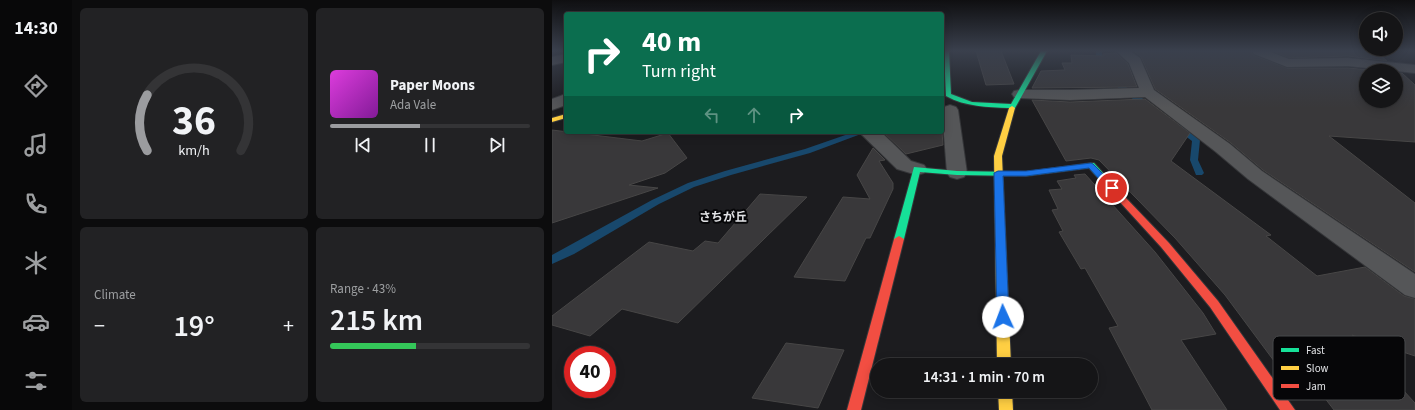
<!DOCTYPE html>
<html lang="en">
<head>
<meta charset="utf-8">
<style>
  body { margin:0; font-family:"Source Sans 3","Noto Sans JP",sans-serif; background:#222224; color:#f1f3f6; height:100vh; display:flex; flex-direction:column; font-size:15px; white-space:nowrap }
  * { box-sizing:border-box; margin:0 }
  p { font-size:13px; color:#9d9fa1 }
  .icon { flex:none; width:22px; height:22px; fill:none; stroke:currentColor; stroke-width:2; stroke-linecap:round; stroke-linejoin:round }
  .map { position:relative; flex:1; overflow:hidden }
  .drawer { display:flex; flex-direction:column; gap:8px; padding:8px; background:#0c0c0d; width:480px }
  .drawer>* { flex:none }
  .top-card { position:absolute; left:12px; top:12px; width:380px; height:122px; border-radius:4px; box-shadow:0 2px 10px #0003,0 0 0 1px #343436; background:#0b6e4f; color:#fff; overflow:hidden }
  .buttons { position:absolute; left:807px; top:12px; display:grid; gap:8px }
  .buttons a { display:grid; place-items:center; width:44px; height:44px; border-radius:50%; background:#151517; box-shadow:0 2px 10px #0003,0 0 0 1px #343436; font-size:20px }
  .speed { position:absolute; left:12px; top:346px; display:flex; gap:8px; font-size:20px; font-weight:700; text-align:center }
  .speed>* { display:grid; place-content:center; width:52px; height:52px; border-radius:50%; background:#151517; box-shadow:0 2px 10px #0003,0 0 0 1px #343436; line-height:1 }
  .speed .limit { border:6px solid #d22; background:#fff; color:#111 }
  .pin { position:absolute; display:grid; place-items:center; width:34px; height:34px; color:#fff; margin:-17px; border:2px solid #fff; border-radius:50%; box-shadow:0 1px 4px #0007 }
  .me { position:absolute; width:44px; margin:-22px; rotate:358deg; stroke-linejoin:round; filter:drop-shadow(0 0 3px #0008) }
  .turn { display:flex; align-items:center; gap:14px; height:84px; padding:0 12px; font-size:18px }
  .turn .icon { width:52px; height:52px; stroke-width:2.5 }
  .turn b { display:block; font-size:28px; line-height:34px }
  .lanes { display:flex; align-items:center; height:38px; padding:0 12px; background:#0003; justify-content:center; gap:20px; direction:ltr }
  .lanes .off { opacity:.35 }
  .big { font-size:30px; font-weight:600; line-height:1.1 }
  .drawer .widget { flex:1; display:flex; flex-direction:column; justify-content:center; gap:6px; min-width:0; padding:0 14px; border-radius:6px; background:#222224 }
  .drawer .dial { align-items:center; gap:0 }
  .dial svg { height:104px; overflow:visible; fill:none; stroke:#343436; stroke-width:7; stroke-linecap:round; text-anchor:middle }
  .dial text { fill:#f1f3f6; stroke:none }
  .song { display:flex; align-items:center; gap:12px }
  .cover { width:48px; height:48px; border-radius:6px; background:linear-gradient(135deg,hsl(300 70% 55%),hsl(290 70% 35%)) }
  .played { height:4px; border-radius:2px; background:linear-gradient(90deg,#9b9c9f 45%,#343436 45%) }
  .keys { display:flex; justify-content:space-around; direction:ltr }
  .heat { display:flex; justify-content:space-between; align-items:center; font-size:22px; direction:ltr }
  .charge { height:6px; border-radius:3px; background:linear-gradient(90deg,#34c759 43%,#343436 0) }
  .drawer .tiles { flex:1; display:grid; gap:8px; grid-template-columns:repeat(2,1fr) }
  .trip { position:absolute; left:318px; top:358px; width:228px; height:40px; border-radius:20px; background:#151517; box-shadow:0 2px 10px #0003,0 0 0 1px #343436; font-weight:600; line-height:40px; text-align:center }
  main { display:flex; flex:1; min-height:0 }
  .dock { display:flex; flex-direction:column; width:72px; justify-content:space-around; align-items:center; background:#080809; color:#9d9fa1 }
  .dock .icon { width:28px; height:28px }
  .dock .active { color:#9b9c9f }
  .dock b { font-size:18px; color:#f1f3f6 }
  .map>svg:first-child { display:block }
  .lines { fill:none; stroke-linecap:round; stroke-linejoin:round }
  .stream { fill:#18486c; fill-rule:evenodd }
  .building { fill:#39383a; stroke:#474646 }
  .street-casing { stroke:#353639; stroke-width:2 }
  .fast-casing { stroke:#353639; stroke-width:2 }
  .slow-casing { stroke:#353639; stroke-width:2 }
  .jam-casing { stroke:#353639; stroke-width:2 }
  .street { fill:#555658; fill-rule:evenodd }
  .fast { fill:#16e098; fill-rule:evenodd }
  .slow { fill:#ffcf43; fill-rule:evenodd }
  .jam { fill:#f24e42; fill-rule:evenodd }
  .rail { stroke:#565658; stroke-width:2; stroke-dasharray:4.5 4.5; stroke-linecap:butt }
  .route { fill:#1a73e8; stroke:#114b97 }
  .labels { text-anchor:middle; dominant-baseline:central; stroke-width:4; stroke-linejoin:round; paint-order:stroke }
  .neighbourhood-label { font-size:12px; font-weight:bold; fill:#e0e1e4; stroke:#060608 }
  .key { fill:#060608; stroke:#47484a; stroke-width:1 }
  .key-label { font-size:11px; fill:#e0e1e4 }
</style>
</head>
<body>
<main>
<nav class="dock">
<b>14:30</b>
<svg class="icon active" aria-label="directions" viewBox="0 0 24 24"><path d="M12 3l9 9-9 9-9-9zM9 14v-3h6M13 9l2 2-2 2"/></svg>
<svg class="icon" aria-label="music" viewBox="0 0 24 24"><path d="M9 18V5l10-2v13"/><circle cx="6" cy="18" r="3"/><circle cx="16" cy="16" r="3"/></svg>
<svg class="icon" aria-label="phone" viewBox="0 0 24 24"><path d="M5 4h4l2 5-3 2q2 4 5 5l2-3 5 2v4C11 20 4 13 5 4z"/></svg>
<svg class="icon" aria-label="climate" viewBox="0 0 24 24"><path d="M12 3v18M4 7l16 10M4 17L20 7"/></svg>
<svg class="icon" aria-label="car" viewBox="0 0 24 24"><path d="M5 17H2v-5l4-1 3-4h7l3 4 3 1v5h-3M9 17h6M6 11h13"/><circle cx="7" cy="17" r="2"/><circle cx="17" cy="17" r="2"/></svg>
<svg class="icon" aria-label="filters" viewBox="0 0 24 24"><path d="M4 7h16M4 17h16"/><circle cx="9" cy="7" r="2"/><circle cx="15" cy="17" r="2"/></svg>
</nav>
<section class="drawer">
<div class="tiles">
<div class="widget dial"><svg viewBox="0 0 100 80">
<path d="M14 69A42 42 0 1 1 86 69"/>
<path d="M14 69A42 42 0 0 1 14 26" stroke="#9b9c9f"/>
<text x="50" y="56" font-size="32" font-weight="700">36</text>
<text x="50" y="72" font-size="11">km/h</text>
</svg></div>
<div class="widget">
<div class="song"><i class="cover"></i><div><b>Paper Moons</b><p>Ada Vale</p></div></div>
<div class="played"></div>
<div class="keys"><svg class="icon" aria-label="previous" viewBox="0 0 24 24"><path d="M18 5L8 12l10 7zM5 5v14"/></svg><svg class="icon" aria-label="pause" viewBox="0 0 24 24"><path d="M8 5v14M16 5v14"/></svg><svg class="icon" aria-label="next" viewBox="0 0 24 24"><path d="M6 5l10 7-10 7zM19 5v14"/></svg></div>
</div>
<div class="widget"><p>Climate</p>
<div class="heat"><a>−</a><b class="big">19°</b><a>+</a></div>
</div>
<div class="widget"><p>Range · 43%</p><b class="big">215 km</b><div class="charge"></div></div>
</div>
</section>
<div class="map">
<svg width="863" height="410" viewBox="0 0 863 410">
  <rect width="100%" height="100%" fill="#1c1c1f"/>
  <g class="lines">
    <g class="stream">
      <polygon points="544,51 550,51 550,59 557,75 600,105 600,109 594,109 552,77 544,59"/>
      <polygon points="624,125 630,125 648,140 646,160 652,173 650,175 644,175 638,160 640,141 624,129"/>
      <polygon points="302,132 308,132 309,134 258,153 179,175 142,187 107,204 22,254 0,264 0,255 100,200 136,183 173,171 253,149"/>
    </g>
  </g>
  <g class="building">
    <polygon points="424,51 449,51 462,84 434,85"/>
    <polygon points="613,51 699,51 701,55 735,68 796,68 829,71 814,71 814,101 844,101 844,73 850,73 863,85 863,142 777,136 863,203 863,272 711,170 679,143 603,89 589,57 583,52"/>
    <polygon points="720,51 824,51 835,61 796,56 737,58"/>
    <polygon points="564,53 576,64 585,87 480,88 489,71 513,70 510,63 520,63 519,55 551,56 551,54"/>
    <polygon points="593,99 638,133 619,161 719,235 714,236 765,276 813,267 852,296 863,299 863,356 800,335 863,403 863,410 782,410 745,362 725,365 673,295 623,238 547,160 539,158 514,161 480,100 518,102"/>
    <polygon points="0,130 90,141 116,133 135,158 113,173 77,185 106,188 0,223"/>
    <polygon points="331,132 390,132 391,145 354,154"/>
    <polygon points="321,148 333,160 327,161 341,183 341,189 318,238 314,238 293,281 242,277 291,197 318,199 305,175"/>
    <polygon points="533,174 603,252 651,313 664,334 629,340 675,410 600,410 557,328 566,326 533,268 529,269 507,232 511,231 500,210 506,209 497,190 510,189 505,181 524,178 522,175"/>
    <polygon points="208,194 255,197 126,323 70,309 38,336 0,325 0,316 97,242 141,251 153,241 166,243"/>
    <polygon points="234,343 292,350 266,408 200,398"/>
  </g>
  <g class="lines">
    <defs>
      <g id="street">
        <polygon points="564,51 578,51 588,58 602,90 678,144 710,171 863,274 863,298 853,295 696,179 664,152 593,97 518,100 467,98 462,97 460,94 462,91 467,90 518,90 587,88 577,63"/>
        <polygon points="700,51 716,51 737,59 796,58 863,65 863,73 796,66 735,67 702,54"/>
        <polygon points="14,54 14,62 0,65 0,57"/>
        <polygon points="14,94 14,105 0,110 0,99"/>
        <polygon points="398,105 404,107 406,110 415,173 412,177 405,179 398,177 395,173 390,110 392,107"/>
        <polygon points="307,132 329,132 359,161 372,165 375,169 372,173 365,175 345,169"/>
      </g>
      <g id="fast">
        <path d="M392 51H397L399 94 420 102 459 104 489 51H495L463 108 460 110 457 108C435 107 414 107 394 96Z"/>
        <polygon points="539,163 542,163 573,197 574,199 573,201 567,201 537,168 474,176 405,175 368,172 352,239 347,242 342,239 362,167 405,171 474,172"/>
      </g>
      <g id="slow">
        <polygon points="460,106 463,108 450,156 459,365 445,365 442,156 457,108"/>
        <polygon points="14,114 14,118 0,122 0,118"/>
        <polygon points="446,391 460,391 461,410 447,410"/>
      </g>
      <g id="jam">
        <polygon points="570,196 573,197 617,243 666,301 743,410 728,410 658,307 609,247 567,201 566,199 567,197"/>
        <polygon points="347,236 352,239 309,410 295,410 342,239"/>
      </g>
    </defs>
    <use href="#street" class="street-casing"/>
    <use href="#fast" class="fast-casing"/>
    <use href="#slow" class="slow-casing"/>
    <use href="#jam" class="jam-casing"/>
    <use href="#street" class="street"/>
    <use href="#fast" class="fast"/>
    <use href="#slow" class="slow"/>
    <use href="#jam" class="jam"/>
    <polyline class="rail" points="0,101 14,95"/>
  </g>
  <linearGradient id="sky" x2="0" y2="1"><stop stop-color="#0f0f11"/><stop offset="0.47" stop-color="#3a404d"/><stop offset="1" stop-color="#3a404d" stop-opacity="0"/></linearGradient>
  <rect width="863" height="108" fill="url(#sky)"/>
  <polygon class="route" points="539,163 541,164 563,186 564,188 563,190 557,190 537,168 474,176 451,176 457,317 455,320 451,322 447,320 445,317 442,173 446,171 474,171"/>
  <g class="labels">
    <g class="neighbourhood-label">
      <text x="171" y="217">さちが丘</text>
    </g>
  </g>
  <rect x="721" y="336" width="132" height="64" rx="6" class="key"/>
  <rect x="729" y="348" width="18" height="4" fill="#16e098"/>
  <rect x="729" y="366" width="18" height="4" fill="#ffcf43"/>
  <rect x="729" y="384" width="18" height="4" fill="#f24e42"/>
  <g class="key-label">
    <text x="754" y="354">Fast</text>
    <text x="754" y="372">Slow</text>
    <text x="754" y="390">Jam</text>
  </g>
</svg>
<div class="buttons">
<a><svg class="icon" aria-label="sound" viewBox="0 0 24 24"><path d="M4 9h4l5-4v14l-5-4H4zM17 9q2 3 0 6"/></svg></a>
<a><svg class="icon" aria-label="layers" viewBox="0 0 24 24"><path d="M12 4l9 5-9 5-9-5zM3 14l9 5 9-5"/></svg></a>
</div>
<div class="speed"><div class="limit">40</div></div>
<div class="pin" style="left:560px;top:188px;background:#d93025"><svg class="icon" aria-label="arrive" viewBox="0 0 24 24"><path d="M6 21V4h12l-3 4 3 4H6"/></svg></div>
<svg class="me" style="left:451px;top:317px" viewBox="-20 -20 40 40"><circle r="19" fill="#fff"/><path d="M0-13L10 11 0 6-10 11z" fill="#1a73e8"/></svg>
<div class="trip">14:31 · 1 min · 70 m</div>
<div class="top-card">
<div class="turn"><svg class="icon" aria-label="right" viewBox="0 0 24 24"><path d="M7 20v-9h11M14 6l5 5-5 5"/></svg><div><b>40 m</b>Turn right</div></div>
<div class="lanes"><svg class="icon off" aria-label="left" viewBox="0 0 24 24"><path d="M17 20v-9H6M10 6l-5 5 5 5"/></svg><svg class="icon off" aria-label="ahead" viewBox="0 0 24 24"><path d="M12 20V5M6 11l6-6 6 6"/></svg><svg class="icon" aria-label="right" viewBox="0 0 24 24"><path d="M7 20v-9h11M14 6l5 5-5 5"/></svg></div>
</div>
</div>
</main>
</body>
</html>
